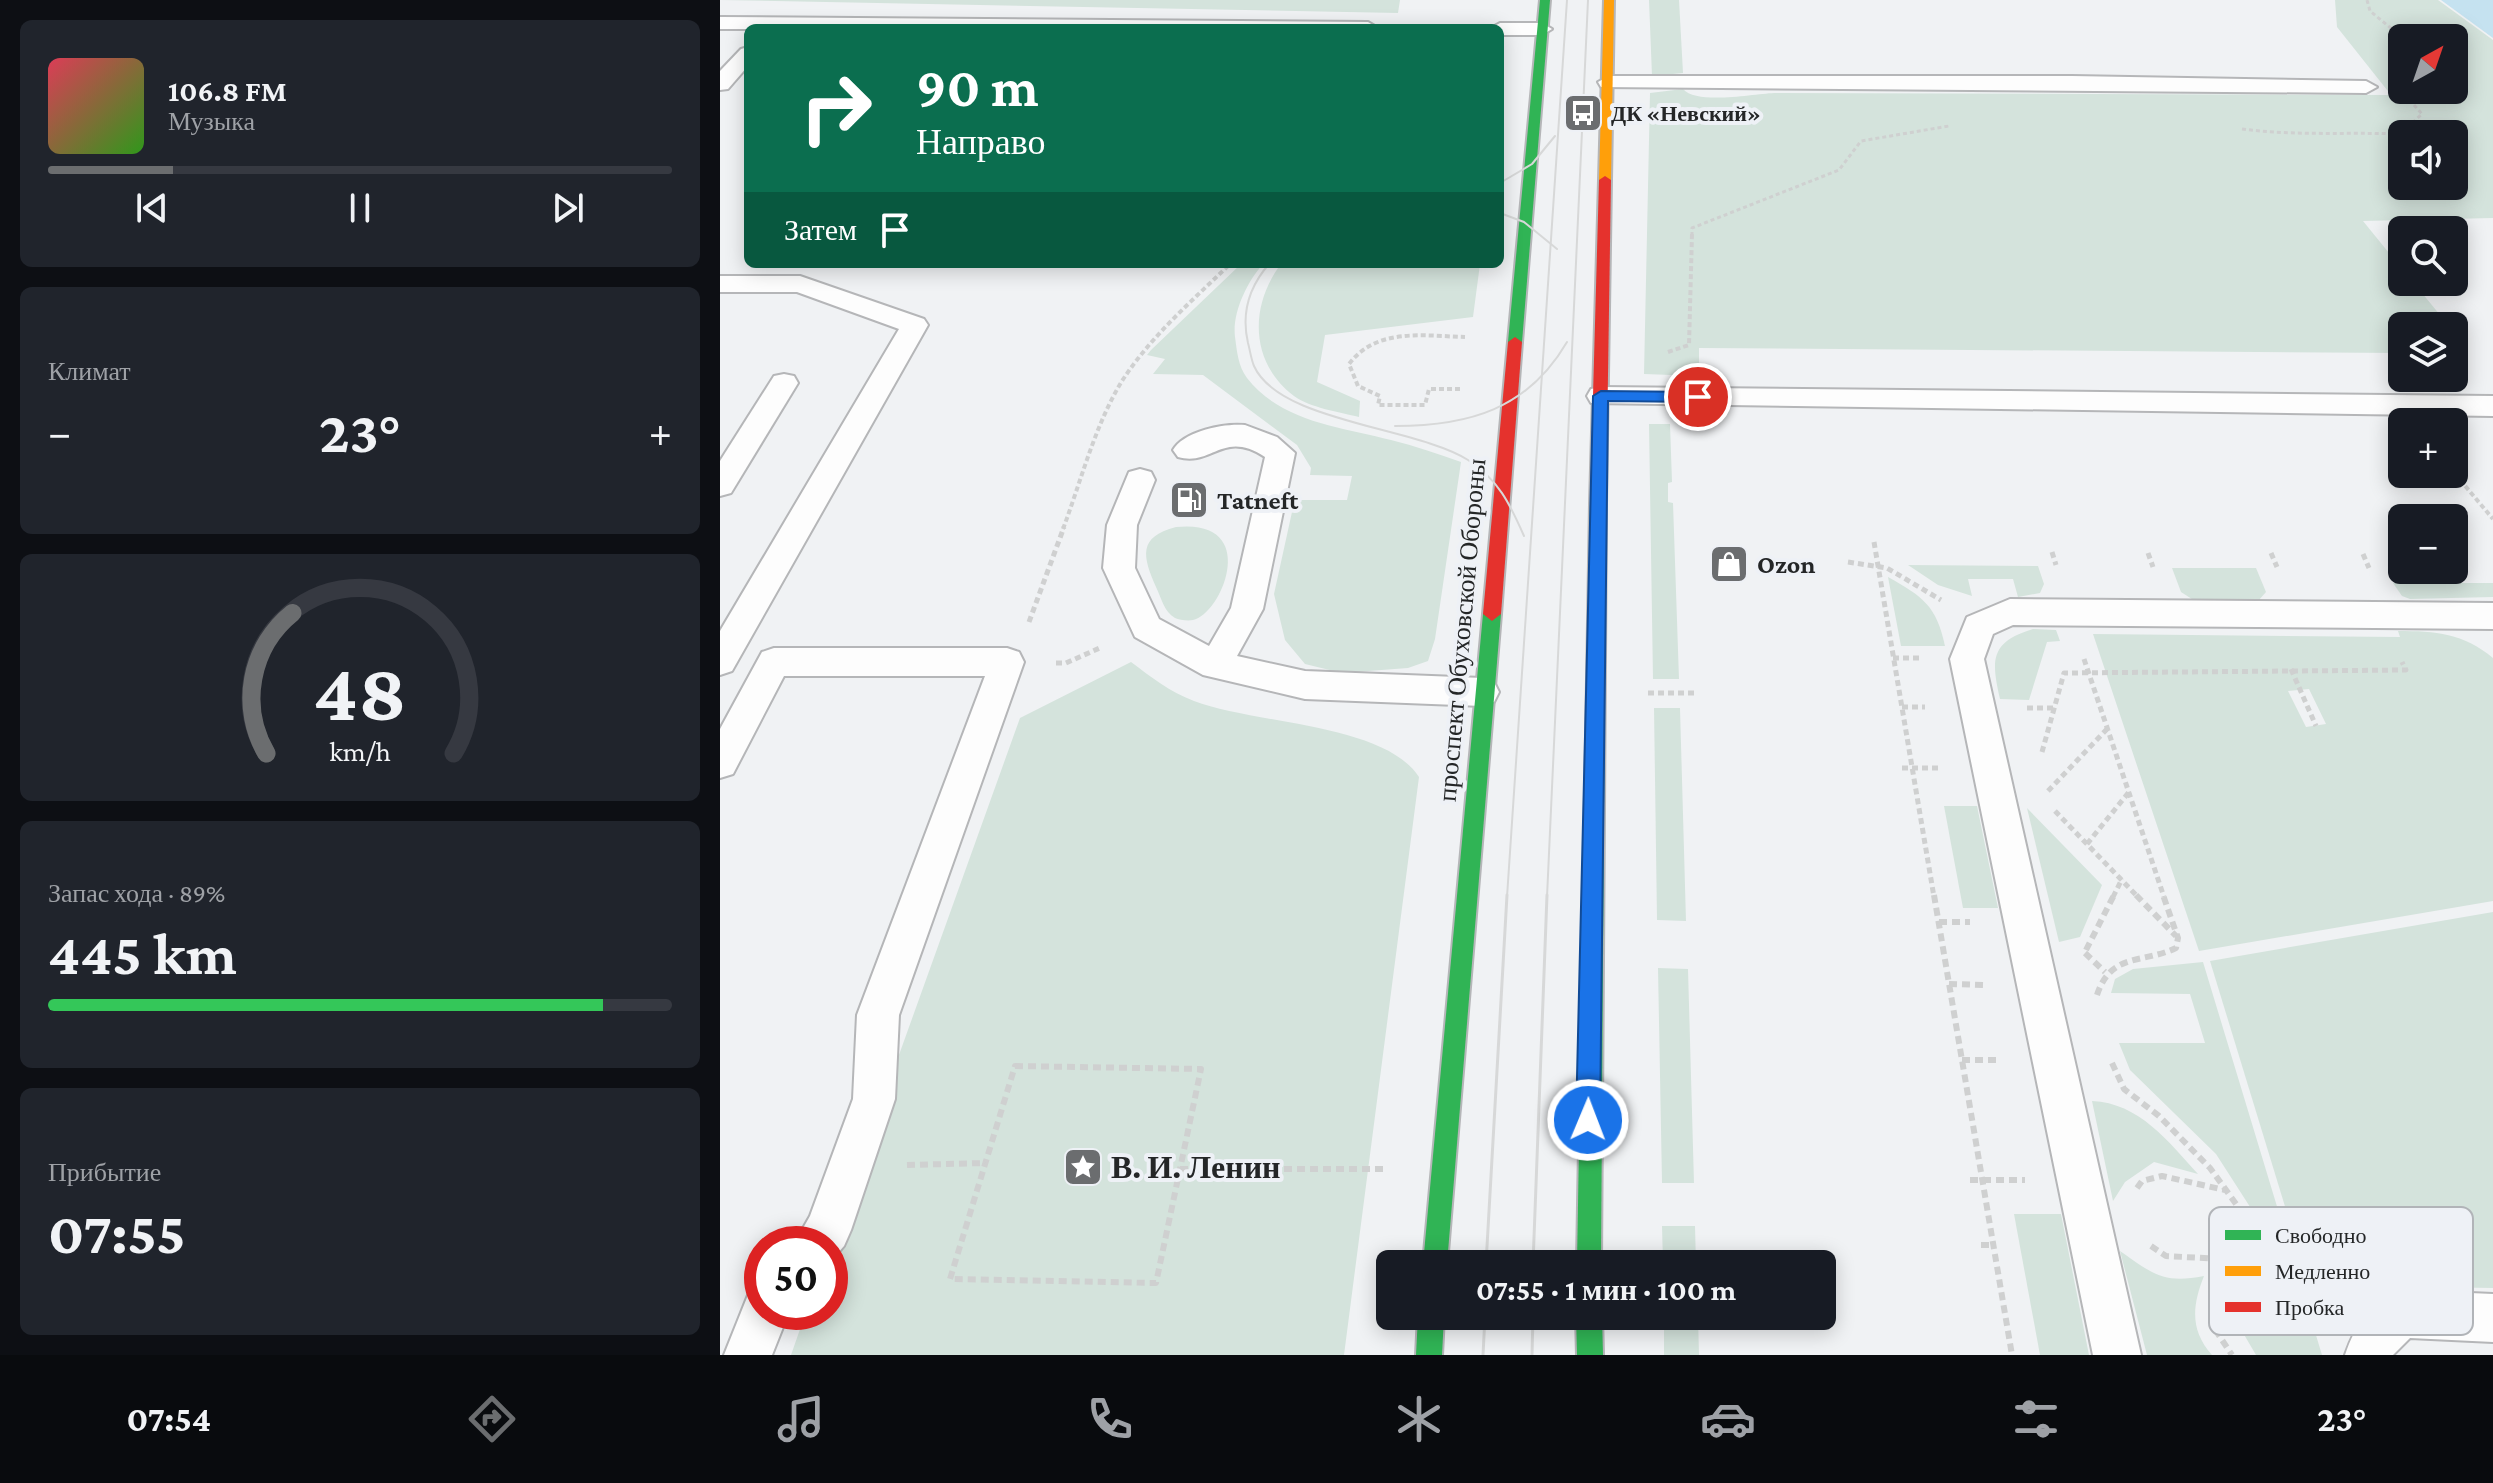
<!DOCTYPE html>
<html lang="ru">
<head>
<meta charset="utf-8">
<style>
  body { margin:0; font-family:"Crimson Pro",serif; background:#20242c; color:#f1f3f6; height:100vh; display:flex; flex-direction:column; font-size:30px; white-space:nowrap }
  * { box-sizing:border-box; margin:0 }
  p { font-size:26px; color:#9ea1a6 }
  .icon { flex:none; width:44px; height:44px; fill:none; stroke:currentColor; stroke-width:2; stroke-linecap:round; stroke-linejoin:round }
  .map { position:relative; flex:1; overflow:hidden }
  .drawer { display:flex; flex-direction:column; gap:20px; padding:20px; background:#0d0f14; width:720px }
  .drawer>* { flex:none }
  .hud { position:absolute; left:24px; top:24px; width:760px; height:244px; border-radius:12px; box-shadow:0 4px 20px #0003; background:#0b6e4f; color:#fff; overflow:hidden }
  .needle { width:52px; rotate:40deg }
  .tools { position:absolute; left:1668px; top:24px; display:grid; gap:16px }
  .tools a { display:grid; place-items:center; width:80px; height:80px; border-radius:12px; background:#171b24; box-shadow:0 4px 20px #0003; font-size:40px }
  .speed { position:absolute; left:24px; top:1226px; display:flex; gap:16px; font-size:40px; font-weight:700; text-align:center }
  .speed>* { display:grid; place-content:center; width:104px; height:104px; border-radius:50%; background:#171b24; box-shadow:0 4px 20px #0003; line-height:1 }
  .speed .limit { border:12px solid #d22; background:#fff; color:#111 }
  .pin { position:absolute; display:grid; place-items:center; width:68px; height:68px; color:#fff; margin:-34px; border:4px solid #fff; border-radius:50%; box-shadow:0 2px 8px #0007 }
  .me { position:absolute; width:88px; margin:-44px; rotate:1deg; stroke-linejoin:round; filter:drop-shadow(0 0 6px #0008) }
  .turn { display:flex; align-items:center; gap:28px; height:168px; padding:0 40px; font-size:36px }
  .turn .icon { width:104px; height:104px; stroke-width:2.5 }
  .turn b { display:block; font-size:56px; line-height:68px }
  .then { display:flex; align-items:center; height:76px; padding:0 40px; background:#0003; gap:16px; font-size:30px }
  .big { font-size:60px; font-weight:700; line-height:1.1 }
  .drawer .card { flex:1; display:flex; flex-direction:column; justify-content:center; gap:12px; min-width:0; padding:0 28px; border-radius:12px; background:#20242c }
  .drawer .dial { align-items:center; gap:0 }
  .dial svg { height:208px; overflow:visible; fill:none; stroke:#363941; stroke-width:7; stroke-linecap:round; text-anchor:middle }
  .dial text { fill:#f1f3f6; stroke:none }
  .song { display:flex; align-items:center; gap:24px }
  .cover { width:96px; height:96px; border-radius:12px; background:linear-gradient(135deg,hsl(350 70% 55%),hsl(110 70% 35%)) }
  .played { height:8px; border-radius:4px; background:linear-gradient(90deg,#6b6d6f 20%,#363941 20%) }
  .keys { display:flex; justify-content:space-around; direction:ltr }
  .heat { display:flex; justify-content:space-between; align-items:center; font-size:44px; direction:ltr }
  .charge { height:12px; border-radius:6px; background:linear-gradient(90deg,#34c759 89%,#363941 0) }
  .trip { position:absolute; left:656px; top:1250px; width:460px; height:80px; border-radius:12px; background:#171b24; box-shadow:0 4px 20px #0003; font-weight:700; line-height:80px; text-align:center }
  .menu { display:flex; height:128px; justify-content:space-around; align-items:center; background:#090b0e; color:#9ea1a6 }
  .menu .icon { width:56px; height:56px }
  .menu .current { color:#6b6d6f }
  .menu b { font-size:36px; color:#f1f3f6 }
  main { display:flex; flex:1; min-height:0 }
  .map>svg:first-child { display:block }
  .green { fill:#d4e3dc; fill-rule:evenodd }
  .water { fill:#c5e2f0 }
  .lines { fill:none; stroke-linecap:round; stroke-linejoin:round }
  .lane-casing { stroke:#b5b6b8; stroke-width:4 }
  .fast-casing { stroke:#b5b6b8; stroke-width:4 }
  .slow-casing { stroke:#b5b6b8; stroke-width:4 }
  .jam-casing { stroke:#b5b6b8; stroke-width:4 }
  .path-far3 { stroke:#cfd0d0; stroke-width:3; stroke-dasharray:4 3; stroke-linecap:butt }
  .path-far2 { stroke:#cfd0d0; stroke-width:4; stroke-dasharray:5 3; stroke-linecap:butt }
  .path-far1 { stroke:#cfd0d0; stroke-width:5; stroke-dasharray:6 4; stroke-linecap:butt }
  .path { stroke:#cfd0d0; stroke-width:6; stroke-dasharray:8 5; stroke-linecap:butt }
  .lane { fill:#fdfdfd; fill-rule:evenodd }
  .fast { fill:#30b455; fill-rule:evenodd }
  .slow { fill:#ff9f0a; fill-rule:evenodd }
  .jam { fill:#e5322d; fill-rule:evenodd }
  .tram-far1 { stroke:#d7d8d8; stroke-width:2 }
  .tram { stroke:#d7d8d8; stroke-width:3 }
  .route { fill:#1a73e8; stroke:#114b97; stroke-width:2 }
  .labels { text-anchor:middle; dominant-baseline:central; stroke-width:8; stroke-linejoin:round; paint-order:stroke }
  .far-poi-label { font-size:22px; font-weight:bold; fill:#242627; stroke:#eef1f6; text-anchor:start }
  .poi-label { font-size:26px; font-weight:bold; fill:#242627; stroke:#eef1f6; text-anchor:start }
  .street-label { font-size:26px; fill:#242627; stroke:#eef1f6 }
  .near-poi-label { font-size:32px; font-weight:bold; fill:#242627; stroke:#eef1f6; text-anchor:start }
  .key { fill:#eef1f6; stroke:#b1b4b8; stroke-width:2 }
  .key-label { font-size:22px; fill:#242627 }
</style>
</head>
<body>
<main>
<section class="drawer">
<div class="card">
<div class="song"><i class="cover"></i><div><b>106.8 FM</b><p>Музыка</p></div></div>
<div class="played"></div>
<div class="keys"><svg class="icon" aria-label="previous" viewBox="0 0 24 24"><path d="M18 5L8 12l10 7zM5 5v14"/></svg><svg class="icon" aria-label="pause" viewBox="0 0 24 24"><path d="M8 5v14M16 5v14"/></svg><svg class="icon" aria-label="next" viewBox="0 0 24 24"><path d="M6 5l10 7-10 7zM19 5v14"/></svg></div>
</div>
<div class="card"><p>Климат</p>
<div class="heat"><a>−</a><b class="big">23°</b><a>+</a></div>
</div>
<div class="card dial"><svg viewBox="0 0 100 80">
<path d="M14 69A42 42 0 1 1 86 69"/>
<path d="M14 69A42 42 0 0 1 24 15" stroke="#6b6d6f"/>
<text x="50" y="56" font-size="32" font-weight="700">48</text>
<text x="50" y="72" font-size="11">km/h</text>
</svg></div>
<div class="card"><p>Запас хода · 89%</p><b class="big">445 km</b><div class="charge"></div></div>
<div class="card"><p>Прибытие</p><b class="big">07:55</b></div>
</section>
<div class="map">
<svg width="1773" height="1355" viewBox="0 0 1773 1355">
  <rect width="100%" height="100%" fill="#f0f2f4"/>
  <g class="green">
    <polygon points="0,0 680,0 678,13"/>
    <polygon points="929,0 959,0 963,73 932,76"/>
    <path d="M1615 0H1718L1773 40V218L1643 221 1682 269V282H1693L1729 326H1682V353L979 348V376L924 374 930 93 963 89C977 105 1033 94 1054 93L1671 95 1617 27ZM1682 38H1734V90H1682ZM1682 134H1734V186H1682Z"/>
    <path d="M521 264H543C527 282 512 313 515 337 517 351 518 366 527 378 561 422 621 427 671 440 695 446 718 454 741 462L715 639 708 661 688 668 622 673 585 664 565 640 554 594 572 512 576 500H627L632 476 590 475 591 468 577 445 483 375 433 374 445 359 427 355 431 350Z"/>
    <path d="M561 264H760L753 317 605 335 597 382 640 401 639 417C619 412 591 408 574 396 530 363 529 306 561 264Z"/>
    <polygon points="929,424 950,424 952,482 948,483 948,502 953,503 959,679 933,679"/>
    <path d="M456 527C541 518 503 613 473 620 468 621 459 620 455 618 444 612 441 597 436 587 423 557 417 537 456 527Z"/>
    <polygon points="1188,565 1318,566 1324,584 1320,593 1298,597 1293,579 1248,579 1252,596 1218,585"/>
    <polygon points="1452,568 1536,568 1546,592 1538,601 1475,601 1461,592"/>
    <path d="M1168 577C1203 597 1216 605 1225 646H1181Z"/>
    <polygon points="1673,583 1773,583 1773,597 1690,599 1682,596"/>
    <path d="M1313 629 1336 630 1340 641 1327 642 1309 700 1280 699C1271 660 1270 642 1313 629Z"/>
    <path d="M1678 631C1716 631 1743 633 1773 658V901L1479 951 1373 634 1680 637ZM1589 689 1606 724 1586 727 1568 691Z"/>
    <path d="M411 662C431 677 450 692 474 701 533 724 664 723 699 777L624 1355H71L86 1312H110V1247L300 718Z"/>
    <polygon points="934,708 960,708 966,921 937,920"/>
    <polygon points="1224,806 1257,806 1278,908 1243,908"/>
    <polygon points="1307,808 1382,885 1360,937 1339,942"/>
    <polygon points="1773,912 1773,1288 1589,1285 1490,961"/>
    <polygon points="1483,962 1602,1355 1536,1355 1519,1326 1518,1305 1536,1276 1537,1243 1532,1210 1496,1154 1410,1070 1399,1043 1485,1043 1470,994 1391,993 1395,979 1413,969"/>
    <polygon points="938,968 968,969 974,1183 942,1183"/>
    <path d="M1372 1101C1419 1103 1448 1141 1478 1174L1434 1162 1405 1182 1393 1201Z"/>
    <polygon points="1294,1214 1341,1214 1369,1355 1320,1355"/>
    <polygon points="942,1226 975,1226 976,1264 943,1264"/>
    <path d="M1400 1251C1433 1274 1443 1284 1484 1276 1472 1306 1470 1330 1492 1355H1427Z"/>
    <polygon points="944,1316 978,1316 979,1355 944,1355"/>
  </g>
  <polygon class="water" points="1721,0 1773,0 1773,38"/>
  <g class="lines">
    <defs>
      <g id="lane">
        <polygon points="0,17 648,22 658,28 0,29"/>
        <polygon points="780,23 822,23 832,29 822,35 780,35 780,28 771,28"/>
        <polygon points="28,47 28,66 8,89 0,90 0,71 21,49"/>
        <polygon points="889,76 1352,76 1646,81 1657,87 1646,93 881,87 878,82"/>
        <polygon points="0,276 80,276 204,319 208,325 12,671 0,675 0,631 179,329 77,292 0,292"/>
        <polygon points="64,374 74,376 78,383 11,493 0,496 0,461 54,376"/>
        <polygon points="881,387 1773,396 1773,416 871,403 867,396 871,389"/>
        <path d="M525 425 557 437 575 453 543 609 517 656 585 671 762 678 774 682 779 692 774 702 762 706 585 699 483 675 415 637 383 568 387 525 409 472 420 469 431 472 435 480 417 525 415 568 439 619 489 646 511 608 545 457C503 429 492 467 458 457L453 450C464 431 504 423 525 425Z"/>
        <polygon points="1290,599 1773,603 1773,629 1293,625 1273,634 1264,659 1421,1355 1373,1355 1230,659 1247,617"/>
        <polygon points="54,648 287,648 299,652 304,662 179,1015 175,1099 131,1230 124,1246 110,1262 110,1244 74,1244 90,1216 133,1099 137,1015 265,676 64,676 13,774 0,778 0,729 42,652"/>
        <polygon points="42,1290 42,1312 69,1312 52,1355 4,1355 28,1295"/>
        <path d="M1682 1290 1773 1294V1342L1690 1338 1673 1355H1625C1636 1323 1650 1304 1682 1290Z"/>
      </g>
      <g id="fast">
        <polygon points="820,0 830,0 802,342 795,347 788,342"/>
        <polygon points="878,498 886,504 881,1264 857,1264 870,504"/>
        <polygon points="772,607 781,614 727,1264 703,1264 763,614"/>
        <polygon points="698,1316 724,1316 722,1355 696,1355"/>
        <polygon points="856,1316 882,1316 883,1355 857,1355"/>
      </g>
      <polygon id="slow" points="884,0 894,0 891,180 885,184 879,180"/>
      <g id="jam">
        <polygon points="885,176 891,180 886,504 878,510 870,504 879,180"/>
        <polygon points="795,337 802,342 781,614 772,621 763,614 788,342"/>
      </g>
    </defs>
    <use href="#lane" class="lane-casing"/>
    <use href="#fast" class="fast-casing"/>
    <use href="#slow" class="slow-casing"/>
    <use href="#jam" class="jam-casing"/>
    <g class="path-far3">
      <polyline points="1647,0 1650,11 1683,38"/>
      <path d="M1522 129C1575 136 1626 132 1680 134L1702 114 1688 98"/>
      <polyline points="972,236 972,228 1119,170 1141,141 1229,126"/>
    </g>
    <g class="path-far2">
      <polyline points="948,352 969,345 972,234"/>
      <path d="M740 389H709L705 405H658L660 396 638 386 629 364C657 327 704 336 745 337"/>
      <polyline points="1736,448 1741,481 1773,519"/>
      <path d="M343 529C361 481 375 425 402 381 431 336 472 301 510 264"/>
    </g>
    <g class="path-far1">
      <polyline points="1154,542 1214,897"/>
      <polyline points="1332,552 1336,565"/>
      <polyline points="1428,553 1433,567"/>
      <polyline points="1551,553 1557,567"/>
      <polyline points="1643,554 1649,568"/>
      <polyline points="1128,562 1167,568 1221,600"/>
      <polyline points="309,622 344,527"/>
      <polyline points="1173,658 1200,658"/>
      <polyline points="1364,659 1444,897"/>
      <polyline points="336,663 346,663 382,647"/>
      <polyline points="1571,669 1596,726"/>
      <polyline points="928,693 975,693"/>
      <polyline points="1182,707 1205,707"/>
      <polyline points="1307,708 1334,708"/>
      <polyline points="1322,752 1344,673 1686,670 1682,662"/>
      <polyline points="1182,768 1221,768"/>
      <polyline points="1328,791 1388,728"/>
      <polyline points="1335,811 1418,897"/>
      <polyline points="1367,844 1409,792"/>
      <polyline points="1393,897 1402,879"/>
    </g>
    <g class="path">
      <polyline points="1214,895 1292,1355"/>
      <polyline points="1416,895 1456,936"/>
      <polyline points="1219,922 1250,922"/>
      <polyline points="1366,950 1394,895"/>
      <polyline points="1365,953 1385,972"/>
      <polyline points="1229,984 1264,985"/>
      <path d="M1377 995C1391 952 1422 964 1456 948L1458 938 1443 895"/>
      <polyline points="1242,1060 1281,1060"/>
      <polyline points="1392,1063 1404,1089 1439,1116 1490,1168 1519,1208 1522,1237 1519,1260 1492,1309 1492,1325 1512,1355"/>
      <polygon points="295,1066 481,1069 436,1283 230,1279"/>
      <polyline points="187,1165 266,1163"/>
      <polyline points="460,1169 663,1169"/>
      <polyline points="1250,1180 1305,1180"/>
      <polyline points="1417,1188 1422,1181 1442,1176 1505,1190"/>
      <polyline points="1261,1245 1274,1245"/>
      <polyline points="1431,1246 1446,1256 1519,1260"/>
    </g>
    <use href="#lane" class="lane"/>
    <use href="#fast" class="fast"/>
    <use href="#slow" class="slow"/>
    <use href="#jam" class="jam"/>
    <g class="tram-far1">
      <polyline points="780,183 812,164 835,136"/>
      <polyline points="780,213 804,222 837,249"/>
      <path d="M549 264C529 287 521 313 528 343 530 350 531 359 534 366 559 422 696 427 748 460 778 479 790 504 804 536"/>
      <path d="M675 426C749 426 808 409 847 342"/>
      <polyline points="787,897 847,0"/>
      <polyline points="827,897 868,0"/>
    </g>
    <g class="tram">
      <polyline points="766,1264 787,895"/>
      <polyline points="813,1264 827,895"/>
      <polyline points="763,1355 765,1316"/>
      <polyline points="812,1355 813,1316"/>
    </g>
  </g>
  <polygon class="route" points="881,391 978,392 985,397 978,402 888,401 880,1120 876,1128 868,1132 860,1128 856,1120 873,396"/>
  <defs>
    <symbol id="bus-square" viewBox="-11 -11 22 22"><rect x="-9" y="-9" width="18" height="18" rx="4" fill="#6b6d6f" stroke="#eef1f6"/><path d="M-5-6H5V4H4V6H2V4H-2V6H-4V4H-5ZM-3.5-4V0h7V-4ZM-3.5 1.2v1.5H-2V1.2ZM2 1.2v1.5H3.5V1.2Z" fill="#fff"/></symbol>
    <symbol id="fuel-square" viewBox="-11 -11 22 22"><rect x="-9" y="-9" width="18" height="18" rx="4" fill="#6b6d6f" stroke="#eef1f6"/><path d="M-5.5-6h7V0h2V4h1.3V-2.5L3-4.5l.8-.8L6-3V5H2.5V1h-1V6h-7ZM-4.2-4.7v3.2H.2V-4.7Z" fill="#fff"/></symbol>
    <symbol id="shop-square" viewBox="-11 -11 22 22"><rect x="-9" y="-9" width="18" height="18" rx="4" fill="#6b6d6f" stroke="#eef1f6"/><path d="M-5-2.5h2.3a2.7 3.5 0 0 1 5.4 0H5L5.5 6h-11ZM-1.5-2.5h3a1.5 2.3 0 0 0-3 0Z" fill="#fff"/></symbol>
    <symbol id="sight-square" viewBox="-11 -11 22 22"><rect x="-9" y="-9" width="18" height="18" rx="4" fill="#6b6d6f" stroke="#eef1f6"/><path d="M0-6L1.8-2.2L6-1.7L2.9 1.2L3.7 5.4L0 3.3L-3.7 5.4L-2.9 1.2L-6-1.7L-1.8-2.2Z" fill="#fff"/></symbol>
  </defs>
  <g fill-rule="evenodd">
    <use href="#bus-square" x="841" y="91" width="44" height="44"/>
    <use href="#fuel-square" x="447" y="478" width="44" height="44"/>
    <use href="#shop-square" x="987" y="542" width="44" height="44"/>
    <use href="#sight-square" x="341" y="1145" width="44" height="44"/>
  </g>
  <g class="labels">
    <g class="far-poi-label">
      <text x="891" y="113">ДК «Невский»</text>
    </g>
    <g class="poi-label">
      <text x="497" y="500">Tatneft</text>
      <text x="1037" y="564">Ozon</text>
    </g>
    <g class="street-label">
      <text transform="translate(742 630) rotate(-85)">проспект Обуховской Обороны</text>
    </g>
    <g class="near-poi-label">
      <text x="391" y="1167">В. И. Ленин</text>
    </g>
  </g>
  <rect x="1489" y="1207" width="264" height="128" rx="12" class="key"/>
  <rect x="1505" y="1230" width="36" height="10" fill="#30b455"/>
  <rect x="1505" y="1266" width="36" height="10" fill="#ff9f0a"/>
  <rect x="1505" y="1302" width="36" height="10" fill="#e5322d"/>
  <g class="key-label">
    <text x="1555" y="1243">Свободно</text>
    <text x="1555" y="1279">Медленно</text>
    <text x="1555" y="1315">Пробка</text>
  </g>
</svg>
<div class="tools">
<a><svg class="needle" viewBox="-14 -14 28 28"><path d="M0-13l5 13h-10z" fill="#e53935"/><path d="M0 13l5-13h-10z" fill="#9ea1a6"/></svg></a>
<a><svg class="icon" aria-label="sound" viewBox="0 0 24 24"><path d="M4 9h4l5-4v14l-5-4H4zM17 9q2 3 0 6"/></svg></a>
<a><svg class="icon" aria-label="search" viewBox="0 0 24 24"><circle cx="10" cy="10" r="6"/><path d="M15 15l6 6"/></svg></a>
<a><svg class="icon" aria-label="layers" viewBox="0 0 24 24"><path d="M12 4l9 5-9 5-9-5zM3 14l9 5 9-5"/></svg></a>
<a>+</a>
<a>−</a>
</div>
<div class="speed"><div class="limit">50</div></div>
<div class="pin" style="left:978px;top:397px;background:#d93025"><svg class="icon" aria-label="arrive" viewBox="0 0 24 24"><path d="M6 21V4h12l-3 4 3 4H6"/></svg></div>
<svg class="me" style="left:868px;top:1120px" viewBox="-20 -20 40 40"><circle r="17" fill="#1a73e8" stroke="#fff" stroke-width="3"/><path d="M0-11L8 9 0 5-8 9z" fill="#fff"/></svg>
<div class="trip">07:55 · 1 мин · 100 m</div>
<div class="hud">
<div class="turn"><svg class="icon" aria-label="right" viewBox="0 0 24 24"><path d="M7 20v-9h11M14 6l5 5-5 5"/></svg><div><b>90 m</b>Направо</div></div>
<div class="then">Затем<svg class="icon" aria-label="arrive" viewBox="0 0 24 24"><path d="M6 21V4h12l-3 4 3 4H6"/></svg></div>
</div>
</div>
</main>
<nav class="menu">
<b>07:54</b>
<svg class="icon current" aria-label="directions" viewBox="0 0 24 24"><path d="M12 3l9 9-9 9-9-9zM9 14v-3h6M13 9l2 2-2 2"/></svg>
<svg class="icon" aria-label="music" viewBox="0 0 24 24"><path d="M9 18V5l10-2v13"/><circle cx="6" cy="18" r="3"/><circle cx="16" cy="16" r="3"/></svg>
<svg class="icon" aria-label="phone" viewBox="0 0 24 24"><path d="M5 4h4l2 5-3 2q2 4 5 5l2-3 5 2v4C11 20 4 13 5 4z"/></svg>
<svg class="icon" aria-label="climate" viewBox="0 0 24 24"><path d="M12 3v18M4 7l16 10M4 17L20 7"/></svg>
<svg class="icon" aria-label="car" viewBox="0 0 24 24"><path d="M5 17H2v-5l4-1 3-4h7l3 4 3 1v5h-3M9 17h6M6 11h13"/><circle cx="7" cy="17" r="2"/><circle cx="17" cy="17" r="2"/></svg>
<svg class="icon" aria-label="filters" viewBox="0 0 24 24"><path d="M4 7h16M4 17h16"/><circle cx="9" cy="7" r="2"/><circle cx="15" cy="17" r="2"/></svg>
<b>23°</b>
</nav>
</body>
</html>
